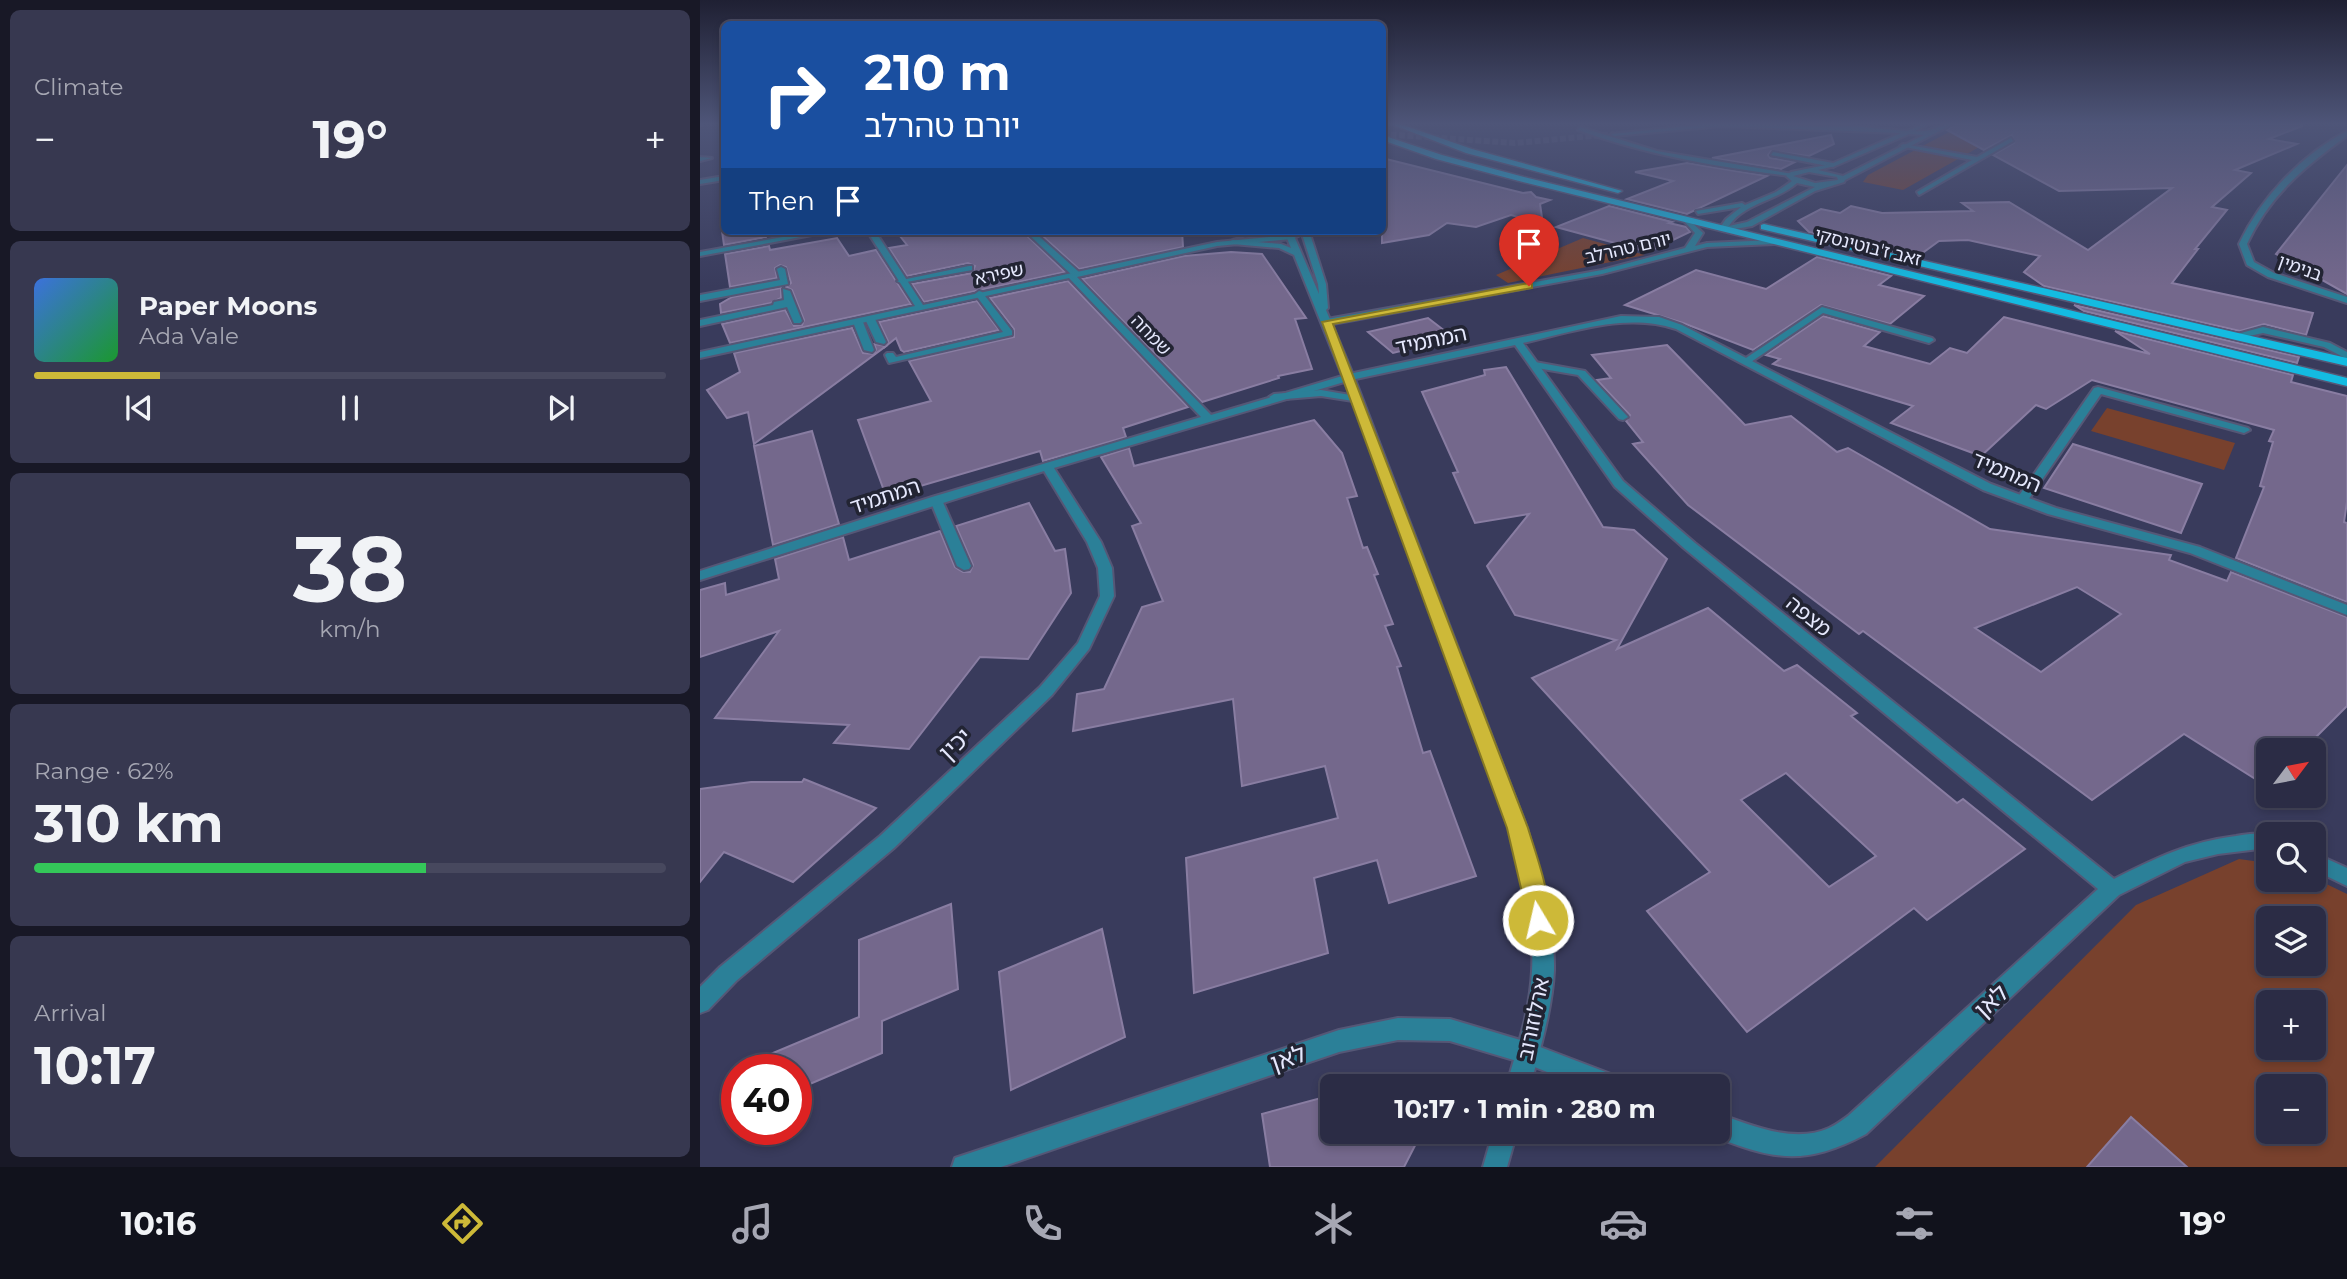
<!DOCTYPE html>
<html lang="en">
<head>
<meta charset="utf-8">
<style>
  body { margin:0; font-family:Montserrat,"Noto Sans Hebrew",sans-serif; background:#373850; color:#f1f3f6; height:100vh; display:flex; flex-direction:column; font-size:26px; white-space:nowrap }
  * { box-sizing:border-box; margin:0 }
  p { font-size:23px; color:#a6a7b3 }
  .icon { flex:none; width:38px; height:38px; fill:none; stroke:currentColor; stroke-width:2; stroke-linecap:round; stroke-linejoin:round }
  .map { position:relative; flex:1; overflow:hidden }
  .panel { display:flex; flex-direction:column; gap:10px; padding:10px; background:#181826; width:700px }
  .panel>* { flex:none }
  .guide { position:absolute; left:21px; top:21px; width:665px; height:214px; border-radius:10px; box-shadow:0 4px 10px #0003,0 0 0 2px #47485e; background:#1a4fa0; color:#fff; overflow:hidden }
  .needle { width:46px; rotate:58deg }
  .controls { position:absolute; left:1556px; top:738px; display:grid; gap:14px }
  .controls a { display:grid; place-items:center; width:70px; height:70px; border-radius:10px; background:#2b2c45; box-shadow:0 4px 10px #0003,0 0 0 2px #47485e; font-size:35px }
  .speed { position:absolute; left:21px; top:1054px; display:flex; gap:14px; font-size:35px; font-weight:700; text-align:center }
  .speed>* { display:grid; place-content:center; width:91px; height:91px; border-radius:50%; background:#2b2c45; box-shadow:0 4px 10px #0003,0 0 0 2px #47485e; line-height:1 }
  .speed .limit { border:10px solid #d22; background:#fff; color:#111 }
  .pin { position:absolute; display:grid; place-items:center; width:60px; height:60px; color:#fff; margin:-72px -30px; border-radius:50% 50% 50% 0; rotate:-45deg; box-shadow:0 0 7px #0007 }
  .pin .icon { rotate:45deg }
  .me { position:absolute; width:77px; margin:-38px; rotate:351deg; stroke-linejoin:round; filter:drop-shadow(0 0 5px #0008) }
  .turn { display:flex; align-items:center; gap:24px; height:147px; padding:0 28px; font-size:32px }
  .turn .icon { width:91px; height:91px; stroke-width:2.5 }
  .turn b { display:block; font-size:49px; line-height:60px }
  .then { display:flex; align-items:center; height:66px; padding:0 28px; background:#0003; gap:14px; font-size:26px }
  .big { font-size:52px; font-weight:700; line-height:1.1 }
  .panel .tile { flex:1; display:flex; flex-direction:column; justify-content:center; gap:10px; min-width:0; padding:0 24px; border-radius:10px; background:#373850 }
  .panel .dial { align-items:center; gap:0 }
  .dial b { font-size:91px; line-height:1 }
  .song { display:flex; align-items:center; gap:21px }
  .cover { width:84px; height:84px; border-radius:10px; background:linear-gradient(135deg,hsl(220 70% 55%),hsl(130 70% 35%)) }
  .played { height:7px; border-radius:4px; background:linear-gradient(90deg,#cdb938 20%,#47485e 20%) }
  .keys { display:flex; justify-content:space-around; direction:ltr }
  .heat { display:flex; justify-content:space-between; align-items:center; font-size:38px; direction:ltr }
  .charge { height:10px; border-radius:5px; background:linear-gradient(90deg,#34c759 62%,#47485e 0) }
  .trip { position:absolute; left:620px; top:1074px; width:410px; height:70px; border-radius:10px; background:#2b2c45; box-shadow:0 4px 10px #0003,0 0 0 2px #47485e; font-weight:700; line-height:70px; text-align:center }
  .tabs { display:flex; height:112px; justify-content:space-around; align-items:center; background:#11121c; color:#a6a7b3 }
  .tabs .icon { width:49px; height:49px }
  .tabs .selected { color:#cdb938 }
  .tabs b { font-size:32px; color:#f1f3f6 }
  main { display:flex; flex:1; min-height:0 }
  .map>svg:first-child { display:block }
  .green { fill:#78412d; fill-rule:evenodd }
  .building { fill:#74688c; stroke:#897da2; stroke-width:2; fill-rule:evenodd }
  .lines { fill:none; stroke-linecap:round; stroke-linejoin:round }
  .minor-tunnel { stroke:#535574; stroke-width:6; stroke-dasharray:6 2.5; stroke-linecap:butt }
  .tertiary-tunnel { stroke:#535574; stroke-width:6; stroke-dasharray:6 2.5; stroke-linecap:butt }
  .service-casing { stroke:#555776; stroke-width:4 }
  .minor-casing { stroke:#555776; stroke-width:4 }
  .tertiary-casing { stroke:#555776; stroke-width:4 }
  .primary-casing { stroke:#555776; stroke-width:3 }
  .service { fill:#2b8098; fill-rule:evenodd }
  .minor { fill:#2b8098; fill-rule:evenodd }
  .tertiary { fill:#2b8098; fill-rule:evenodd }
  .primary { fill:#14bbe1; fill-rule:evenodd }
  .route { fill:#cdb938; stroke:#857824; stroke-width:2 }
  .labels { text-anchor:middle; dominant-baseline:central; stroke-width:7; stroke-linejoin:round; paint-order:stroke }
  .far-street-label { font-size:18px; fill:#e5e8fd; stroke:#222433 }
  .street-label { font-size:21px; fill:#e5e8fd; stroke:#222433 }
  .near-street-label { font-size:24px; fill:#e5e8fd; stroke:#222433 }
</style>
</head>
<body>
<main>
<section class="panel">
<div class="tile"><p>Climate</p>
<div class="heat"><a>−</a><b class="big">19°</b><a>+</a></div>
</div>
<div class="tile">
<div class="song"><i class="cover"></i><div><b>Paper Moons</b><p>Ada Vale</p></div></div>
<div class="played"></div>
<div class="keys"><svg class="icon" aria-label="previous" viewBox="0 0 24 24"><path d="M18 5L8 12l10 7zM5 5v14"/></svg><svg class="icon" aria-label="pause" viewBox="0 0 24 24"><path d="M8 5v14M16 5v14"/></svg><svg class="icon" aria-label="next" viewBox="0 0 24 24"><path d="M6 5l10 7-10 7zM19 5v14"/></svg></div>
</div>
<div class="tile dial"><b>38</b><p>km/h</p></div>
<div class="tile"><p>Range · 62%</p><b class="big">310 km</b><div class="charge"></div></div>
<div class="tile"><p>Arrival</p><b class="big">10:17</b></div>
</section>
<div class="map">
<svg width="1647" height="1167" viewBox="0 0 1647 1167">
  <rect width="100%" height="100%" fill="#393b5c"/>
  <g class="green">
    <polygon points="1264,124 1323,124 1354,129 1331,141 1299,136 1203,190 1163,182 1168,175"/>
    <polygon points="883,238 945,255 808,283 796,275"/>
    <polygon points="1407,408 1535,443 1524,470 1391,431"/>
    <path d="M1539 859 1568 863V880L1614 878 1647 894V1167H1175L1436 905ZM1568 919H1614V964H1568ZM1568 1003H1614V1048H1568ZM1568 1087H1614V1132H1568Z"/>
  </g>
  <g class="building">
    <polygon points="1255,124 1602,124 1602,126 1569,139 1597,144 1535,170 1551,173 1512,207 1527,210 1495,249 1498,249 1472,283 1613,313 1606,335 1564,324 1540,331 1344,286 1324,272 1340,256 1268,240 1239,241 1217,257 1109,232 1098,221 1121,209 1140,213 1151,206 1182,213 1273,211 1262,203 1309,202 1388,250 1472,188 1359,191 1293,155 1314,143 1312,135 1284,150 1247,130"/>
    <polygon points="1131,135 1134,144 1109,156 1071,151 1068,155 1070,158 1095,162 1081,169 1012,158"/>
    <polygon points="682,158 823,193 831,192 836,197 850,200 840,204 843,224 811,215 776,227 747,223 729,235 682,243"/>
    <polygon points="987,163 1035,171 1067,176 987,214 927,199 973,181 935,172"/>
    <polygon points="1647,165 1647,294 1576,254"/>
    <polygon points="909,206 972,222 969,223 986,227 990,232 948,252 856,227"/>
    <polygon points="22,231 65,231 66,237 24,245"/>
    <polygon points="196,231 322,231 365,272 224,302 212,284 272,273 275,266 268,263 207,276 189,248 207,245"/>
    <polygon points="337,231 482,231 483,247 379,269"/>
    <polygon points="137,238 149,256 176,250 211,304 30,343 22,324 85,310 94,326 102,325 104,320 92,290 86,287 91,283 86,267 80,265 75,268 77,278 30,287 25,254 69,246 70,250"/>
    <polygon points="531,252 562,254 571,267 606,318 595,319 612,369 578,376 579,378 502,402 382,279 484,256"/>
    <polygon points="1117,257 1191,276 1179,285 1224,296 1190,324 1121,305 1053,350 983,323 925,305 996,270 1066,289"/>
    <polygon points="368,281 488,407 423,428 426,437 343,461 340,451 186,496 158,420 231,401 209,361 314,337 314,329 290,298"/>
    <polygon points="81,288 81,298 71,303 21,313 20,304 32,297"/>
    <polygon points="277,301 299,330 204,352 201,350 196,338 186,346 188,341 179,322"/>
    <polygon points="1374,305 1599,357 1597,363 1384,311"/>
    <polygon points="1123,316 1180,332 1164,346 1230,364 1250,348 1267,353 1304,317 1450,354 1415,331 1593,375 1591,382 1647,396 1647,502 1644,522 1647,523 1647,602 1536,558 1564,487 1560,486 1573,442 1569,441 1574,430 1392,380 1346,409 1336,405 1281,456 1191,423 1213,406 1073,364 1080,359 1066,355"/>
    <polygon points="728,318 754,338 693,353 668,332"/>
    <polygon points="152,328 163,353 174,354 176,349 174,344 186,346 54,444 48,412 27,418 7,390 40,372 34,353"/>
    <path d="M967 345 1045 425 1091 416 1137 452 1148 448 1290 529 1471 555 1469 560 1527 581 1531 572 1647 617V706L1605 748 1609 751H1568V787L1484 734 1392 800 1163 631 1159 634 988 505 933 444 943 442 926 421 930 415 897 380 911 378 892 355ZM1377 587 1421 614 1341 672 1275 628Z"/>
    <path d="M806 367 903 527 934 530 967 559 917 649 1008 608 1084 671 1097 665 1157 713 1151 716 1257 803 1263 799 1325 849 1227 920 1214 908 1047 1032 947 911 1010 872 832 678 916 640 815 615 787 566 829 514 775 523 753 473 758 472 722 392 785 375 784 370ZM1086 773 1176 856 1129 887 1041 800Z"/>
    <polygon points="614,420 642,453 657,496 647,498 663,548 667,547 678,574 674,575 693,624 685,626 701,666 697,667 723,753 730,751 776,876 689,903 677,860 614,878 628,953 494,993 486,858 638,818 625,766 542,786 533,699 373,731 377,694 404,689 442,607 463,601 432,526 441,523 401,457 429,448 434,466"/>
    <polygon points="112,431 139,524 73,545 54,446"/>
    <polygon points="1373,444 1502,484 1481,533 1344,488"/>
    <polygon points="329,503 355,551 365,549 371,593 328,659 280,657 209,749 134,743 149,725 15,718 79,631 0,657 0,590 25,583 26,595 79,579 75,559 143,537 149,560 240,531 255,567 263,572 270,572 273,565 256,526"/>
    <polygon points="104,779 176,808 93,882 24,852 0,882 0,789 51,782 102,782"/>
    <polygon points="251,904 258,989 182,1021 182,1053 96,1090 96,1069 35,1069 159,1017 159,940"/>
    <polygon points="402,929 425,1037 311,1090 299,972"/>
    <polygon points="702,1076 706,1087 662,1087 663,1086"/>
    <polygon points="632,1095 632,1132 722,1132 704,1167 570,1167 562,1114"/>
    <polygon points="1431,1117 1487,1167 1387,1167"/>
  </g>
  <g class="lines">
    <polyline class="minor-tunnel" points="0,124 3,124"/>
    <polyline class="tertiary-tunnel" points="682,134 815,143 914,134"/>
    <defs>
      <g id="service">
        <polygon points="1311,138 1313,141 1219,195 1217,192 1272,160 1200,146 1203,144 1277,157"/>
        <polygon points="1073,152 1133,163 1136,165 1133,167 1071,155"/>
        <polygon points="0,157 12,158 0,161"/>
        <polygon points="987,218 1003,233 995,246 1007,243 1074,240 1078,242 1074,244 1007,247 902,274 627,325 622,322 627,319 902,270 985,248 995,233 983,220"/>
        <polygon points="325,231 333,231 379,272 379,276 373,276"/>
        <polygon points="269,266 272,266 272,270 201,283 197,281"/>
        <polygon points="81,267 85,269 88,284 0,301 0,295 80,280 77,269"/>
        <polygon points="83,289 90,291 102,321 100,323 94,323 87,307 0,326 0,320 73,305 74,302 84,300"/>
        <polygon points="279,291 282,292 312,331 312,335 189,363 185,355 187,353 193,353 196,357 303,332 275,294"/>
        <polygon points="1122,307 1232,338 1234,340 1229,343 1123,313 1048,364 1040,362"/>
        <polygon points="167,317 175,319 186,342 184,344 176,342 165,319"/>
        <polygon points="155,320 163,322 174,350 172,352 164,350 153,322"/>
        <polygon points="1563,327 1630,343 1647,352 1647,359 1624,347 1563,333 1535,339 1530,336"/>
        <polygon points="835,362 885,371 928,417 923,420 919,419 878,375 831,367 831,363"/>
        <polygon points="1398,387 1548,428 1550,430 1544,433 1401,394 1326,503 1318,503 1316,500 1318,497 1394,388"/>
        <polygon points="236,496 242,500 271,566 269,569 264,570 257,566 230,500"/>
      </g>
      <g id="minor">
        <path d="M880 127 957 151 1093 174 1090 176C1017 167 947 155 878 130Z"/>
        <path d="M1647 131V136C1605 166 1569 196 1547 244L1554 262 1574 273 1647 297V303L1568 277 1547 265 1539 244C1561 198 1601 155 1647 131Z"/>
        <polygon points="24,176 24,180 0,184 0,180"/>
        <polygon points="116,231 133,231 0,256 0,252"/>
        <path d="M167 231H175L223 305 517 242 590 235 599 231H609L592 239 517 246 377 277 511 415 649 374 921 316 959 317 982 325 1291 484 1356 508 1500 547 1647 605V615L1490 553 1348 514 1283 490 976 329C926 312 872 332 823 343L923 481 995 543 1414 879C1456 858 1488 842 1536 836 1547 834 1557 832 1568 836V852L1559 849 1518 854 1485 862 1419 895 1166 1134C1104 1167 1072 1160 1008 1134L1017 1132V1113C1050 1125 1094 1144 1129 1128 1136 1125 1142 1120 1148 1116L1398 889 985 549 915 487 815 345 651 380 354 468 401 542 412 568 414 596 389 649 352 695 194 848 36 981 8 1010 0 1013V987L20 967 180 836 340 687 378 643 400 596 398 568 387 542 344 471 0 580V571L232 497 501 417 369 278 0 358V352L215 306Z"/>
        <polygon points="515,231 531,231 545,235 541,237"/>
        <polygon points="1614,853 1647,868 1647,886 1614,870"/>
        <polygon points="698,1018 750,1019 827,1042 924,1079 928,1087 885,1087 827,1064 750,1041 698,1040 639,1052 301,1167 252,1167 255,1158 639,1030"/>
      </g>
      <g id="tertiary">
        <path d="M1007 124 1152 126 1207 131 1223 124H1229L1215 131C1234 133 1239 123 1253 124L1145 180 1144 182 1115 191 1052 226 1023 231 1019 229 1026 219 1041 207 998 214 996 211 1042 203 1045 205 1076 192 1092 181 1086 176 1091 172 1131 164 1201 133 1021 126 914 136 911 134ZM1209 134 1224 135 1143 176 1118 170 1135 166ZM1109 172 1137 177 1138 180 1115 183 1093 176ZM1097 183 1115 187 1047 222 1029 226C1044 203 1077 201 1097 183Z"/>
        <path d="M584 231H592L619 294 618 284 601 231H609L626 284 628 308 626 310 654 377 827 828C840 874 855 922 854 971 852 1010 840 1049 830 1087H806C817 1049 830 1011 832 971 835 923 820 875 809 828L653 401 621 396 574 400 569 397 574 394 621 390 650 395 594 255 579 248 533 244 529 242 533 240 581 244 591 248Z"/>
        <polygon points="793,1132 817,1132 807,1167 783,1167"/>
      </g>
      <g id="primary">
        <polygon points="691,124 700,124 772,149 922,191 918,193 766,153"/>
        <polygon points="682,135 742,155 824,177 1647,378 1647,386 819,181 736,159 682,140"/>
        <polygon points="1064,224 1647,358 1647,366 1061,229 1061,225"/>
      </g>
    </defs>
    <use href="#service" class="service-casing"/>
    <use href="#minor" class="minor-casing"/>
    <use href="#tertiary" class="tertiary-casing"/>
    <use href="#primary" class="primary-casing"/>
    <use href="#service" class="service"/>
    <use href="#minor" class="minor"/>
    <use href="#tertiary" class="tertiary"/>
    <use href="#primary" class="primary"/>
  </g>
  <linearGradient id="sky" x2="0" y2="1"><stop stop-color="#1f2033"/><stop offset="0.43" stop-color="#4e5578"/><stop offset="1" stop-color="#4e5578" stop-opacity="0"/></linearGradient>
  <rect width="1647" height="287" fill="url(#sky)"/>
  <path class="route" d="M829 283 832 284V288L633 324 828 828C835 852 856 906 846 927L838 931 830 927 807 828 622 322Z"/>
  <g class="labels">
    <g class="far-street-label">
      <text transform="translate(1168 247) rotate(14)">זאב ז'בוטינסקי</text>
      <text transform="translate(928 248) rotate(-13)">יורם טהרלב</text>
      <text transform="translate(1600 268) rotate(20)">בנימין</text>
      <text transform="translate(299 274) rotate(-12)">שפירא</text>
      <text transform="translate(451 335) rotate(46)">שמחה</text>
    </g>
    <g class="street-label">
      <text transform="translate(731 340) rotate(-12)">המתמיד</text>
      <text transform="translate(1307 472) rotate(23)">המתמיד</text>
      <text transform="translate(185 496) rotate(-18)">המתמיד</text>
      <text transform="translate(1109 616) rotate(39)">מצפה</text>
      <text transform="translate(833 1019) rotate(-78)">ארלוזורוב</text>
    </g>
    <g class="near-street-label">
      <text transform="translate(255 744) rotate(-44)">יכין</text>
      <text transform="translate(1291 1001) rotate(-43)">לאן</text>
      <text transform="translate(588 1058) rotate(-19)">לאן</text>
    </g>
  </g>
</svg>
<div class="controls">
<a><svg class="needle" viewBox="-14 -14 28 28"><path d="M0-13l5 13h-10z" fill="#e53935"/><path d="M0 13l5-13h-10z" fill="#a6a7b3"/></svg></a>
<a><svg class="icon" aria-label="search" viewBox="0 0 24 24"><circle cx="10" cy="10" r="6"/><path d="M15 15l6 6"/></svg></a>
<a><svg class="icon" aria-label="layers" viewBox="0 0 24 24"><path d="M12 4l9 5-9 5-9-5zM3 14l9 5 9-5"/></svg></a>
<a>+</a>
<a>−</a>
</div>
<div class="speed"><div class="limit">40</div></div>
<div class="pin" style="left:829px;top:286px;background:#d93025"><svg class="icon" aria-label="arrive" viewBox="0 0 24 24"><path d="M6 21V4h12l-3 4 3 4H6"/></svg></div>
<svg class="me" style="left:838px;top:920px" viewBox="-20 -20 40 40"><circle r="17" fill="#cdb938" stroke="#fff" stroke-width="3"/><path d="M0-11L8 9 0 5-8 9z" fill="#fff"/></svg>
<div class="trip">10:17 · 1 min · 280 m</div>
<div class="guide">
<div class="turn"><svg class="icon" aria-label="right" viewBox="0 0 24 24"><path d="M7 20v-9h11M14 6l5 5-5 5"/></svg><div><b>210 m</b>יורם טהרלב</div></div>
<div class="then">Then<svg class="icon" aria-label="arrive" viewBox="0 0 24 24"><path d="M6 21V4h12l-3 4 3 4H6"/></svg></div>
</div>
</div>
</main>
<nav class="tabs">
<b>10:16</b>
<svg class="icon selected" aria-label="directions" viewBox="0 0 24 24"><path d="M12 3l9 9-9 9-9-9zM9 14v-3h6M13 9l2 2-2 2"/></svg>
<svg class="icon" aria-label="music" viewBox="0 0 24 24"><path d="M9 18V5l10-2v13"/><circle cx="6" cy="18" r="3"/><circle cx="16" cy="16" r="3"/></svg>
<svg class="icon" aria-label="phone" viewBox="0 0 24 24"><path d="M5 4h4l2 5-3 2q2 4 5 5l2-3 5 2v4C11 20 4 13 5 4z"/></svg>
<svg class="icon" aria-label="climate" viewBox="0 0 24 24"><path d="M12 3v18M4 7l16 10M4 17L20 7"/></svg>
<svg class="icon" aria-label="car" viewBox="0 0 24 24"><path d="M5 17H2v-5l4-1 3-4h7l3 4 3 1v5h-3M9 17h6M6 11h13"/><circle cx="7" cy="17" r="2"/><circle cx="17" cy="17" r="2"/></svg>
<svg class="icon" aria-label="filters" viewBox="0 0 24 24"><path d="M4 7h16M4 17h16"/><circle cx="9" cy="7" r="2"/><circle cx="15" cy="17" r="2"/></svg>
<b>19°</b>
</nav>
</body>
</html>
